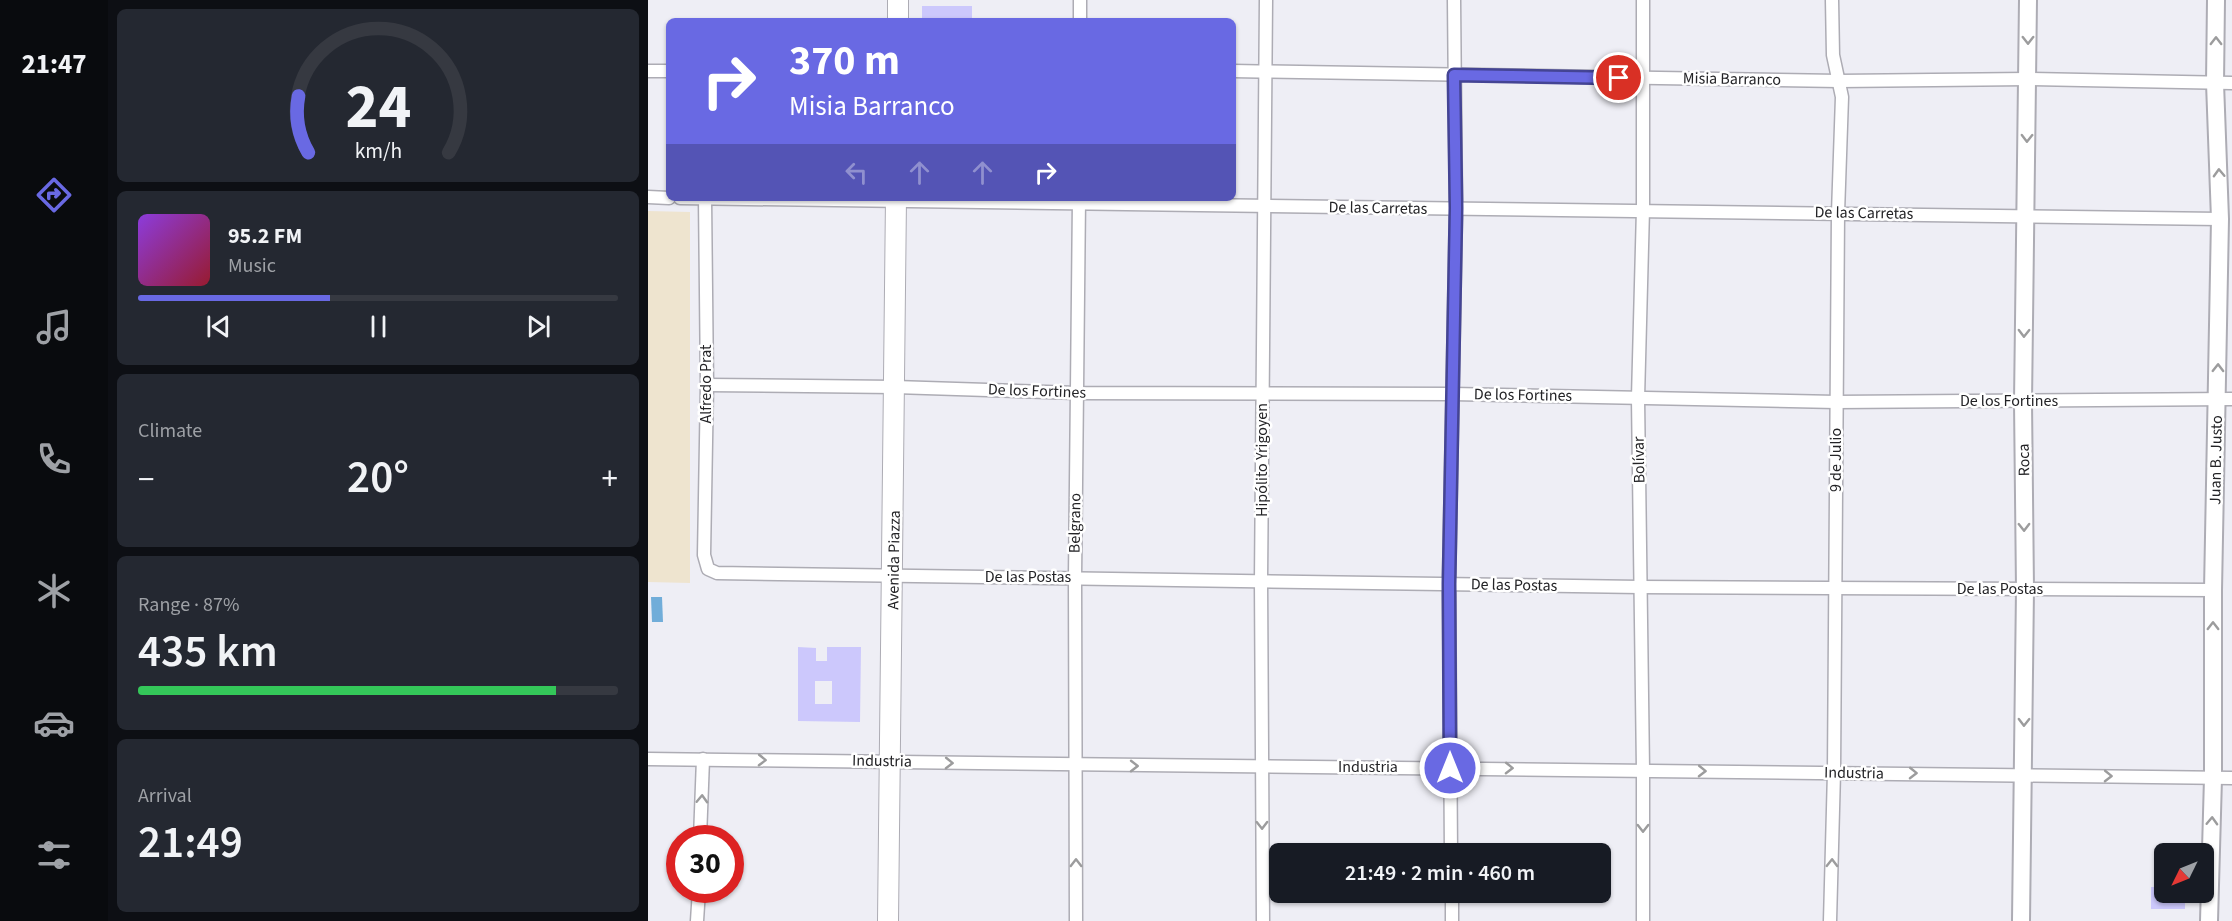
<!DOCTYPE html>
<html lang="en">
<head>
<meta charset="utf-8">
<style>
  body { margin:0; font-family:"Source Sans 3",sans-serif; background:#242831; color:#f1f3f6; height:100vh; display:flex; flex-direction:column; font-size:22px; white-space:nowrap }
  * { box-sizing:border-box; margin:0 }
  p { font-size:20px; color:#9ea1a6 }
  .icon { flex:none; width:33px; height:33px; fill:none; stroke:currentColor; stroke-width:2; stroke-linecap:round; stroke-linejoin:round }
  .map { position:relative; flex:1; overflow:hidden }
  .panel { display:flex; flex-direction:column; gap:9px; padding:9px; background:#0d0f14; width:540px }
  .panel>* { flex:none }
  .banner { position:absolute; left:18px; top:18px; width:570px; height:183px; border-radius:9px; box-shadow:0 2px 4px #0004; background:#6969e3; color:#fff; overflow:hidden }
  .needle { width:39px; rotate:227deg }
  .tools { position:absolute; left:1506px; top:843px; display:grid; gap:12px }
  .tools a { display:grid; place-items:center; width:60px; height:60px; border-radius:9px; background:#171b24; box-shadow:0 2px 4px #0004; font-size:30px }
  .speed { position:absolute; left:18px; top:825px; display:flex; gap:12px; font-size:30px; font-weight:700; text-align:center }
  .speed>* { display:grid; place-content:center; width:78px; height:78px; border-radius:50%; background:#171b24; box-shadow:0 2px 4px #0004; line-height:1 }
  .speed .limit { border:9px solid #d22; background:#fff; color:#111 }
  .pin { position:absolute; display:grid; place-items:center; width:51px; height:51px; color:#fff; margin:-26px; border:3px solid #fff; border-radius:50%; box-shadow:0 2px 6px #0007 }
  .me { position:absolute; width:66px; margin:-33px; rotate:0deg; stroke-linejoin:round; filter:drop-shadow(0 0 4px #0008) }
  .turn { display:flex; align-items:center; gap:21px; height:126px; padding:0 24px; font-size:27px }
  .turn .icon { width:78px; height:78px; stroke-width:2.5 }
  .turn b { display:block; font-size:42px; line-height:51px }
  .lanes { display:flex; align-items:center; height:57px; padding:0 24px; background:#0003; justify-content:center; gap:30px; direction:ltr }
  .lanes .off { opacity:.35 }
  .big { font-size:45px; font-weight:600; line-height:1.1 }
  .panel .card { flex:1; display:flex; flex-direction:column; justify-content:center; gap:9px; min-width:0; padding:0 21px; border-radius:9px; background:#242831 }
  .panel .dial { align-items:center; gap:0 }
  .dial svg { height:156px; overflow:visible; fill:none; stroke:#363941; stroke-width:7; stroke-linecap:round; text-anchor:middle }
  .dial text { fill:#f1f3f6; stroke:none }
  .song { display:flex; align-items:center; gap:18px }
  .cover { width:72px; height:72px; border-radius:9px; background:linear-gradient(135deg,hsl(270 70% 55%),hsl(350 70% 35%)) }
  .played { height:6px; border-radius:3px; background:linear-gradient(90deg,#6969e3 40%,#363941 40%) }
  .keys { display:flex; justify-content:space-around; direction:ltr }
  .heat { display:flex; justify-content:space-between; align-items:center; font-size:33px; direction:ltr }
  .charge { height:9px; border-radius:4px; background:linear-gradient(90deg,#34c759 87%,#363941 0) }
  .trip { position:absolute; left:621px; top:843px; width:342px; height:60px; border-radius:9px; background:#171b24; box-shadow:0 2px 4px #0004; font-weight:600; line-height:60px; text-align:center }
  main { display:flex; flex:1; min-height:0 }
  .dock { display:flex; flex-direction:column; width:108px; justify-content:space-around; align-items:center; background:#090b0e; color:#9ea1a6 }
  .dock .icon { width:42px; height:42px }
  .dock .on { color:#6969e3 }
  .dock b { font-size:27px; color:#f1f3f6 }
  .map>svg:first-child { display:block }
  .industrial { fill:#eee4cf }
  .water { fill:#71add9 }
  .building { fill:#ccc8fc; fill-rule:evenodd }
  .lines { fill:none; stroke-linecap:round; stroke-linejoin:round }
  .street-casing { stroke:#adacb4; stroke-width:15 }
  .secondary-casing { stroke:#adacb4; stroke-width:20 }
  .primary-casing { stroke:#adacb4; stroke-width:22 }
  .street { stroke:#fff; stroke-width:12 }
  .secondary { stroke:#fff; stroke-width:16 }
  .primary { stroke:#fff; stroke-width:20 }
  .oneway { stroke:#9c9c9d }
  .route-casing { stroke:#444494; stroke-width:15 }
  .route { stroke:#6969e3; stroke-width:10 }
  .labels { text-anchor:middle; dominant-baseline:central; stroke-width:5; stroke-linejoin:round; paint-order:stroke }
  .street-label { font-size:16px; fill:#232326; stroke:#fff }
</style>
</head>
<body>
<main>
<nav class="dock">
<b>21:47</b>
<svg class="icon on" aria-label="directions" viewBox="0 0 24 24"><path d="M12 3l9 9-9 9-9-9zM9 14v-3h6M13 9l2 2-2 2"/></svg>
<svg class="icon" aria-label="music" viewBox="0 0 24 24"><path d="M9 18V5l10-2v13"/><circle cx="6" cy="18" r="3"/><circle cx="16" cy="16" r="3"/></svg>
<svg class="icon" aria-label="phone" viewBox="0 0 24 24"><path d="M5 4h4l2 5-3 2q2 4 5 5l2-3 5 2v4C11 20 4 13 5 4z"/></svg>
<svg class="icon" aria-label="climate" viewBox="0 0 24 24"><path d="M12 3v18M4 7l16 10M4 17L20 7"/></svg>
<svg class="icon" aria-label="car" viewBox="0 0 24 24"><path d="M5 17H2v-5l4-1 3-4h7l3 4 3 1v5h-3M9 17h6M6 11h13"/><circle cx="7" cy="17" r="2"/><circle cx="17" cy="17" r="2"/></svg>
<svg class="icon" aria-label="filters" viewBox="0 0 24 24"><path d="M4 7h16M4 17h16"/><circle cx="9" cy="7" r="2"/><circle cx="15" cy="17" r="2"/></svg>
</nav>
<section class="panel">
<div class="card dial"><svg viewBox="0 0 100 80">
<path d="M14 69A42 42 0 1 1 86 69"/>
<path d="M14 69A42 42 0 0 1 9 40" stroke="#6969e3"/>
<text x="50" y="56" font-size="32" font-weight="700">24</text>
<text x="50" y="72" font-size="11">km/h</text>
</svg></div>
<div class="card">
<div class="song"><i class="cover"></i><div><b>95.2 FM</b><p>Music</p></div></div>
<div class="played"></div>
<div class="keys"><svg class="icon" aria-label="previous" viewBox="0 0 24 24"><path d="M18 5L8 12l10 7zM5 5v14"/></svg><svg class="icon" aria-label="pause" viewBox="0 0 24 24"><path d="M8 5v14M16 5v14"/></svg><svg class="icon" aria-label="next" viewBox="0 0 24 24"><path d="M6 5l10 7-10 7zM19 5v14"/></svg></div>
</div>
<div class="card"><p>Climate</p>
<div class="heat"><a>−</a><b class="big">20°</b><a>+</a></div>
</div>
<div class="card"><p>Range · 87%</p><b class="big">435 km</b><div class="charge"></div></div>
<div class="card"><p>Arrival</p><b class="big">21:49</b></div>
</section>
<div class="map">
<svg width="1584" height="921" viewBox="0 0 1584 921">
  <rect width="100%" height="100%" fill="#eeeef5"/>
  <polygon class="industrial" points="0,211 42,212 42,583 0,582"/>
  <polygon class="water" points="3,597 14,597 15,622 4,622"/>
  <g class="building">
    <rect x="274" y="6" width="50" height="15"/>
    <path d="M150 647 168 648V661H179V647H213L212 722 150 721ZM167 681H184V704H167Z"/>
    <polygon points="1503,887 1516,887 1516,892 1537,892 1537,909 1503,909"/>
  </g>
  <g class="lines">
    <defs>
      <g id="street">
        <polyline points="432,21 432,0"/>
        <polyline points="0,71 21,71"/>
        <polyline points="585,71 1191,81 1380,79 1584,83"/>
        <polyline points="0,197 21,198"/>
        <path d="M32 198C545 206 1059 211 1572 219"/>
        <polyline points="57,198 59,385 56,555 60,569 69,573 992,587 1565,590"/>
        <polyline points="59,385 247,387 429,393 805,394 1188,402 1584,399"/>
        <polyline points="0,759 1584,778"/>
        <polyline points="52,838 55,759"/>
        <polyline points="803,854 801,583 808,209 806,0"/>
        <polyline points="804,892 804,921"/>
        <polyline points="49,921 51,890"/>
        <polyline points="428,921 427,578 431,199"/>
        <polyline points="615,921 613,581 618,0"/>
        <polyline points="995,921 995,770 990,398 995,209 995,0"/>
        <polyline points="1182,921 1186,772 1190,213 1194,97 1185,55 1184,0"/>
      </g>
      <g id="secondary">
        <polyline points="1373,921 1377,589 1375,402 1380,0"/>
        <polyline points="1561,921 1565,778 1565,590 1572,219 1567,83 1568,0"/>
      </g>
      <g id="primary">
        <polyline points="250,21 250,0"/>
        <polyline points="240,921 248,198"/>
      </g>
    </defs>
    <use href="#street" class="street-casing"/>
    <use href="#secondary" class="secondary-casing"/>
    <use href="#primary" class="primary-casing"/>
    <use href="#street" class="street"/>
    <use href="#secondary" class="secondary"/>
    <use href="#primary" class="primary"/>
  </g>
  <defs><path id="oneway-chevron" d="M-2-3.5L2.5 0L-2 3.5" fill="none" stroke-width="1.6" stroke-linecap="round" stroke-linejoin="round" transform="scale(1.5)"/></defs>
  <g class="oneway">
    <use href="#oneway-chevron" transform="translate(1380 40) rotate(90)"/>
    <use href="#oneway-chevron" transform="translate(1568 41) rotate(-90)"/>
    <use href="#oneway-chevron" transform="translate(1379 138) rotate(91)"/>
    <use href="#oneway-chevron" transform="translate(1571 173) rotate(-92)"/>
    <use href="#oneway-chevron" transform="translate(1376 333) rotate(91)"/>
    <use href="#oneway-chevron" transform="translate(1570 368) rotate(-89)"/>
    <use href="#oneway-chevron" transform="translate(1376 527) rotate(89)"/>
    <use href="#oneway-chevron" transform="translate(1565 626) rotate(-90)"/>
    <use href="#oneway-chevron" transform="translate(1376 722) rotate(91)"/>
    <use href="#oneway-chevron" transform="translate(114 760) rotate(1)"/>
    <use href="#oneway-chevron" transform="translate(301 763) rotate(1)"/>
    <use href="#oneway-chevron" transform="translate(486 766)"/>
    <use href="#oneway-chevron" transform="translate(861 768) rotate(1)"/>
    <use href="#oneway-chevron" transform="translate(1054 771) rotate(1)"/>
    <use href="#oneway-chevron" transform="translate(1265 773) rotate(1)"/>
    <use href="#oneway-chevron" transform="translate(1460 776) rotate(1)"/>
    <use href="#oneway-chevron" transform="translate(54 799) rotate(-88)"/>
    <use href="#oneway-chevron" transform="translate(1564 821) rotate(-88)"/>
    <use href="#oneway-chevron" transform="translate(614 825) rotate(89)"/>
    <use href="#oneway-chevron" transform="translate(995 828) rotate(90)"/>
    <use href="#oneway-chevron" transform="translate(428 863) rotate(-90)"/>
    <use href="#oneway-chevron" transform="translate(1184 863) rotate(-89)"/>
  </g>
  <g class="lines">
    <defs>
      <polyline id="route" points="802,768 801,584 808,208 806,75 971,78"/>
    </defs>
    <use href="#route" class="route-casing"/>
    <use href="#route" class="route"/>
  </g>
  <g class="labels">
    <g class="street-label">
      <text transform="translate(1084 79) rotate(1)">Misia Barranco</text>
      <text transform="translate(730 208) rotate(1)">De las Carretas</text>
      <text transform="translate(1216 213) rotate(1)">De las Carretas</text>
      <text transform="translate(58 384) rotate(-90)">Alfredo Prat</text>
      <text transform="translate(389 391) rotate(2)">De los Fortines</text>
      <text transform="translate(875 395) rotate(1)">De los Fortines</text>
      <text x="1361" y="401">De los Fortines</text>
      <text transform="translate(614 460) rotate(-90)">Hipólito Yrigoyen</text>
      <text transform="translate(991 460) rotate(-91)">Bolívar</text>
      <text transform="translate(1188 460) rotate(-90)">9 de Julio</text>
      <text transform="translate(1376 460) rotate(-91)">Roca</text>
      <text transform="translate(1568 460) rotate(-89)">Juan B. Justo</text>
      <text transform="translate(427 523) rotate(-89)">Belgrano</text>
      <text transform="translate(246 560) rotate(-89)">Avenida Piazza</text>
      <text x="380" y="577">De las Postas</text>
      <text transform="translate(866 585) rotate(1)">De las Postas</text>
      <text x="1352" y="589">De las Postas</text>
      <text transform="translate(234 761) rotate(1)">Industria</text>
      <text x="720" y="767">Industria</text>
      <text transform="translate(1206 773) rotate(1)">Industria</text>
    </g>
  </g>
</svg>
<div class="tools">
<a><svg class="needle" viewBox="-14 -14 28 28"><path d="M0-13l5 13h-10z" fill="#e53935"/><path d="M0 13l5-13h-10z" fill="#9ea1a6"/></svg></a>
</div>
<div class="speed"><div class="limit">30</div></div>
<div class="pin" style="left:971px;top:78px;background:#d93025"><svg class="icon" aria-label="arrive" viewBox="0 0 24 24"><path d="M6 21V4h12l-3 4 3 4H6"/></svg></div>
<svg class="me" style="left:802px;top:768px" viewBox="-20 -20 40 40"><circle r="17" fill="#6969e3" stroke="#fff" stroke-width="3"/><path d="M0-11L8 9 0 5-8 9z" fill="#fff"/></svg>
<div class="trip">21:49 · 2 min · 460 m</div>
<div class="banner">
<div class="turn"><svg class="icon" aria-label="right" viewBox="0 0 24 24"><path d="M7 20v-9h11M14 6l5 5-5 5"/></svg><div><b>370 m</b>Misia Barranco</div></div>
<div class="lanes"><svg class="icon off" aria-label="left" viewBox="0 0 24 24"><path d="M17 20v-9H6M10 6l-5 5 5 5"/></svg><svg class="icon off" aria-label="ahead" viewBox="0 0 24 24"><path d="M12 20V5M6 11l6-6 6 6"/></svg><svg class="icon off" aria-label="ahead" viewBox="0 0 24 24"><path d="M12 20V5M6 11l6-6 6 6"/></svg><svg class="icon" aria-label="right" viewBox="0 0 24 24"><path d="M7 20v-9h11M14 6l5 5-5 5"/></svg></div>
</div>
</div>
</main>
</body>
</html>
